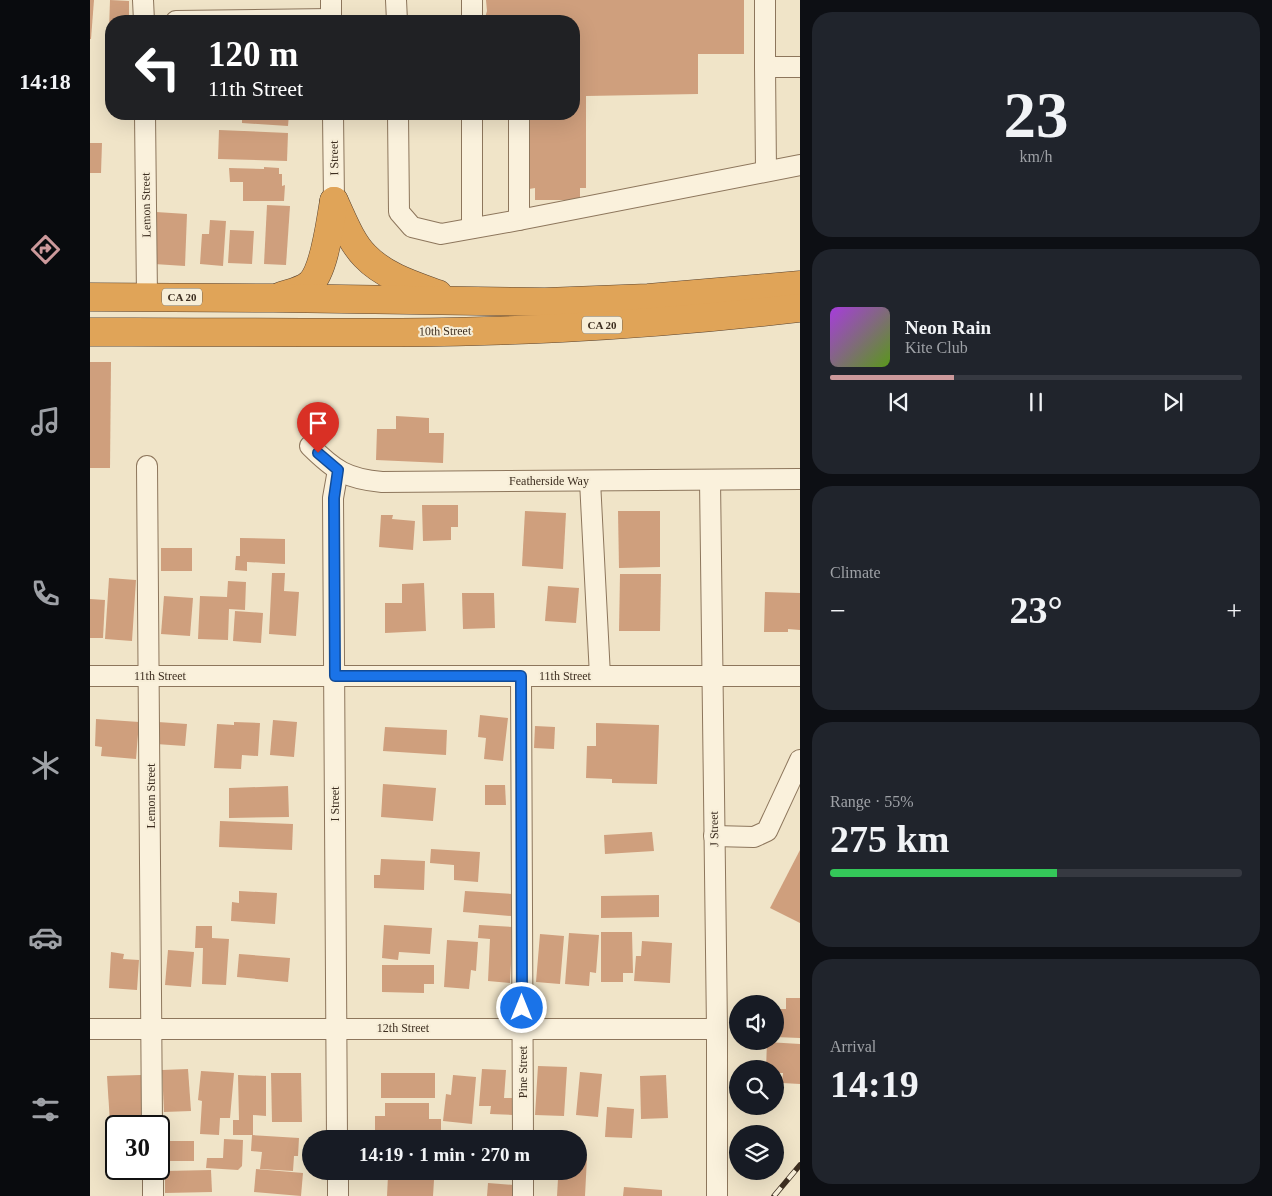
<!DOCTYPE html>
<html lang="en">
<head>
<meta charset="utf-8">
<style>
  body { margin:0; font-family:"Times New Roman",serif; background:#20242c; color:#f1f3f6; height:100vh; display:flex; flex-direction:column; font-size:19px; white-space:nowrap }
  * { box-sizing:border-box; margin:0 }
  p { font-size:16px; color:#9ea1a6 }
  .icon { flex:none; width:28px; height:28px; fill:none; stroke:currentColor; stroke-width:2; stroke-linecap:round; stroke-linejoin:round }
  .map { position:relative; flex:1; overflow:hidden }
  .panel { display:flex; flex-direction:column; gap:12px; padding:12px; background:#0d0f14; width:472px }
  .panel>* { flex:none }
  .guide { position:absolute; left:15px; top:15px; width:475px; height:105px; border-radius:20px; box-shadow:0 5px 20px #0002; background:#202124; color:#fff; overflow:hidden }
  .controls { position:absolute; left:639px; top:995px; display:grid; gap:10px }
  .controls a { display:grid; place-items:center; width:55px; height:55px; border-radius:50%; background:#171b24; box-shadow:0 5px 20px #0002; font-size:25px }
  .speed { position:absolute; left:15px; top:1115px; display:flex; gap:10px; font-size:25px; font-weight:700; text-align:center }
  .speed>* { display:grid; place-content:center; width:65px; height:65px; border-radius:50%; background:#171b24; box-shadow:0 5px 20px #0002; line-height:1 }
  .speed .limit { border:2px solid #111; border-radius:8px; background:#fff; color:#111 }
  .pin { position:absolute; display:grid; place-items:center; width:42px; height:42px; color:#fff; margin:-51px -21px; border-radius:50% 50% 50% 0; rotate:-45deg; box-shadow:0 0 5px #0007 }
  .pin .icon { rotate:45deg }
  .me { position:absolute; width:55px; margin:-28px; rotate:0deg; stroke-linejoin:round; filter:drop-shadow(0 0 4px #0008) }
  .turn { display:flex; align-items:center; gap:18px; height:105px; padding:0 20px; font-size:22px }
  .turn .icon { width:65px; height:65px; stroke-width:2.5 }
  .turn b { display:block; font-size:35px; line-height:42px }
  .big { font-size:38px; font-weight:600; line-height:1.1 }
  .panel .widget { flex:1; display:flex; flex-direction:column; justify-content:center; gap:8px; min-width:0; padding:0 18px; border-radius:20px; background:#20242c }
  .panel .dial { align-items:center; gap:0 }
  .dial b { font-size:65px; line-height:1 }
  .song { display:flex; align-items:center; gap:15px }
  .cover { width:60px; height:60px; border-radius:8px; background:linear-gradient(135deg,hsl(280 70% 55%),hsl(90 70% 35%)) }
  .played { height:5px; border-radius:2px; background:linear-gradient(90deg,#cc999b 30%,#363941 30%) }
  .keys { display:flex; justify-content:space-around; direction:ltr }
  .heat { display:flex; justify-content:space-between; align-items:center; font-size:28px; direction:ltr }
  .charge { height:8px; border-radius:4px; background:linear-gradient(90deg,#34c759 55%,#363941 0) }
  .trip { position:absolute; left:212px; top:1130px; width:285px; height:50px; border-radius:25px; background:#171b24; box-shadow:0 5px 20px #0002; font-weight:600; line-height:50px; text-align:center }
  main { display:flex; flex:1; min-height:0 }
  .menu { display:flex; flex-direction:column; width:90px; justify-content:space-around; align-items:center; background:#090b0e; color:#9ea1a6 }
  .menu .icon { width:35px; height:35px }
  .menu .active { color:#cc999b }
  .menu b { font-size:22px; color:#f1f3f6 }
  .map>svg:first-child { display:block }
  .building { fill:#cf9f7d }
  .lines { fill:none; stroke-linecap:round; stroke-linejoin:round }
  .minor-casing { stroke:#8d765c; stroke-width:22 }
  .highway-casing { stroke:#5b4430; stroke-width:29 }
  .minor { stroke:#faf1dc; stroke-width:20 }
  .highway { stroke:#e0a458; stroke-width:28 }
  .rail-casing { stroke:#3d2e20; stroke-width:5.5 }
  .rail { stroke:#f7eed8; stroke-width:4; stroke-dasharray:11; stroke-linecap:butt }
  .route-casing { stroke:#114b97; stroke-width:12 }
  .route { stroke:#1a73e8; stroke-width:9 }
  .labels { text-anchor:middle; dominant-baseline:central; stroke-width:4; stroke-linejoin:round; paint-order:stroke }
  .shield { fill:#f7eed8; stroke:#756857; stroke-width:1 }
  .shield-label { font-size:11px; font-weight:bold; fill:#3d2e20 }
  .street-label { font-size:12px; fill:#3d2e20; stroke:#f7eed8 }
</style>
</head>
<body>
<main>
<nav class="menu">
<b>14:18</b>
<svg class="icon active" aria-label="directions" viewBox="0 0 24 24"><path d="M12 3l9 9-9 9-9-9zM9 14v-3h6M13 9l2 2-2 2"/></svg>
<svg class="icon" aria-label="music" viewBox="0 0 24 24"><path d="M9 18V5l10-2v13"/><circle cx="6" cy="18" r="3"/><circle cx="16" cy="16" r="3"/></svg>
<svg class="icon" aria-label="phone" viewBox="0 0 24 24"><path d="M5 4h4l2 5-3 2q2 4 5 5l2-3 5 2v4C11 20 4 13 5 4z"/></svg>
<svg class="icon" aria-label="climate" viewBox="0 0 24 24"><path d="M12 3v18M4 7l16 10M4 17L20 7"/></svg>
<svg class="icon" aria-label="car" viewBox="0 0 24 24"><path d="M5 17H2v-5l4-1 3-4h7l3 4 3 1v5h-3M9 17h6M6 11h13"/><circle cx="7" cy="17" r="2"/><circle cx="17" cy="17" r="2"/></svg>
<svg class="icon" aria-label="filters" viewBox="0 0 24 24"><path d="M4 7h16M4 17h16"/><circle cx="9" cy="7" r="2"/><circle cx="15" cy="17" r="2"/></svg>
</nav>
<div class="map">
<svg width="710" height="1196" viewBox="0 0 710 1196">
  <rect width="100%" height="100%" fill="#f0e4c8"/>
  <g class="building">
    <polygon points="0,0 4,0 1,39 0,39"/>
    <polygon points="20,0 39,1 39,21 21,21 21,30 19,30"/>
    <polygon points="396,0 654,0 654,54 608,54 608,94 496,96 496,188 490,188 490,200 445,200 445,188 439,189 438,114 484,114 484,21 394,21 397,11"/>
    <polygon points="152,114 199,114 198,126 152,123"/>
    <polygon points="129,130 198,133 197,161 128,159"/>
    <polygon points="0,143 12,143 11,173 0,173"/>
    <polygon points="174,167 189,168 189,174 192,174 192,186 195,185 194,201 153,201 153,182 140,182 139,168 174,169"/>
    <polygon points="177,205 200,206 196,265 174,264"/>
    <polygon points="66,212 97,214 95,266 64,264"/>
    <polygon points="120,220 136,221 133,266 110,264 112,234 119,234"/>
    <polygon points="140,230 164,231 162,264 138,263"/>
    <polygon points="0,362 21,362 20,468 0,468"/>
    <polygon points="306,416 339,418 339,433 354,433 353,463 286,460 287,429 306,429"/>
    <polygon points="332,505 368,505 368,527 361,527 361,540 333,541"/>
    <polygon points="435,511 476,513 473,569 432,566"/>
    <polygon points="528,511 570,511 570,567 529,568"/>
    <polygon points="291,515 303,515 302,519 325,521 323,550 289,547"/>
    <polygon points="150,538 195,539 195,564 157,562 157,571 145,570 146,556 150,556"/>
    <rect x="71" y="548" width="31" height="23"/>
    <polygon points="182,573 195,573 194,591 209,592 206,636 179,634"/>
    <polygon points="530,574 571,574 570,631 529,631"/>
    <polygon points="19,578 46,580 42,641 15,639"/>
    <polygon points="138,581 156,582 155,610 139,609 138,640 108,639 110,596 137,597"/>
    <polygon points="334,583 336,631 295,633 295,603 312,603 312,584"/>
    <polygon points="458,586 489,588 486,623 455,621"/>
    <polygon points="675,592 710,593 710,630 698,629 698,632 674,632"/>
    <polygon points="372,593 404,593 405,628 373,629"/>
    <polygon points="74,596 103,598 100,636 71,634"/>
    <polygon points="0,599 15,600 13,638 0,638"/>
    <polygon points="145,611 173,613 171,643 143,641"/>
    <polygon points="390,715 418,718 413,761 394,759 396,738 388,737"/>
    <polygon points="6,719 49,722 46,759 11,756 12,747 5,746"/>
    <polygon points="183,720 207,722 204,757 180,755"/>
    <polygon points="68,722 97,724 95,746 66,744"/>
    <polygon points="144,722 170,723 168,756 152,755 151,769 124,768 127,724 144,725"/>
    <polygon points="506,723 569,725 567,784 522,783 522,779 496,778 497,746 506,746"/>
    <polygon points="445,726 465,727 464,749 444,748"/>
    <polygon points="295,727 357,730 356,755 293,751"/>
    <polygon points="293,784 346,788 343,821 291,817"/>
    <polygon points="395,785 415,785 416,805 395,805"/>
    <polygon points="198,786 199,817 139,818 139,788"/>
    <polygon points="130,821 203,824 202,850 129,847"/>
    <polygon points="562,832 564,851 515,854 514,835"/>
    <polygon points="341,849 390,852 388,882 364,880 364,865 340,863"/>
    <polygon points="710,850 710,923 680,908"/>
    <polygon points="291,859 335,861 334,890 284,888 284,875 290,875"/>
    <polygon points="149,891 187,893 185,924 141,921 142,902 149,903"/>
    <polygon points="375,891 423,894 421,916 373,912"/>
    <polygon points="569,895 569,917 511,918 511,896"/>
    <polygon points="294,925 342,928 340,954 309,952 308,960 292,958"/>
    <polygon points="389,925 423,927 420,983 398,981 400,939 388,938"/>
    <polygon points="106,926 122,926 122,938 139,939 136,985 112,984 113,948 105,948"/>
    <polygon points="511,932 542,932 543,973 533,973 533,982 511,982"/>
    <polygon points="479,933 509,935 506,973 500,972 499,986 475,984"/>
    <polygon points="450,934 474,936 470,984 446,982"/>
    <polygon points="357,940 388,942 386,971 381,970 379,989 354,987"/>
    <polygon points="552,941 582,943 580,983 544,981 546,956 551,956"/>
    <polygon points="78,950 104,952 101,987 75,985"/>
    <polygon points="21,952 34,954 33,959 49,960 47,990 19,988"/>
    <polygon points="149,954 200,958 198,982 147,977"/>
    <polygon points="292,965 344,965 344,984 334,984 334,993 292,992"/>
    <polygon points="696,998 710,998 710,1038 685,1037 685,1009 696,1009"/>
    <polygon points="677,1042 710,1044 710,1084 692,1083 693,1073 685,1073 685,1069 676,1069"/>
    <polygon points="448,1066 477,1067 474,1116 445,1115"/>
    <polygon points="98,1069 101,1111 74,1112 72,1070"/>
    <polygon points="392,1069 416,1070 414,1098 424,1098 423,1115 400,1114 401,1106 389,1106"/>
    <polygon points="111,1071 144,1073 140,1118 130,1118 129,1135 110,1134 112,1101 108,1100"/>
    <polygon points="490,1072 512,1074 508,1117 486,1115"/>
    <polygon points="181,1073 211,1073 212,1122 182,1122"/>
    <rect x="291" y="1073" width="54" height="25"/>
    <polygon points="51,1075 54,1121 20,1123 17,1076"/>
    <polygon points="148,1075 176,1076 176,1116 163,1115 163,1135 143,1135 143,1120 149,1120"/>
    <polygon points="363,1075 386,1077 382,1124 353,1121 356,1094 361,1095"/>
    <polygon points="576,1075 578,1118 551,1119 550,1076"/>
    <polygon points="295,1103 339,1103 339,1119 351,1119 351,1134 338,1134 338,1139 294,1139 294,1136 285,1136 285,1116 295,1116"/>
    <polygon points="517,1107 544,1109 542,1138 515,1137"/>
    <polygon points="162,1135 209,1138 208,1156 204,1156 203,1171 170,1169 172,1152 161,1151"/>
    <polygon points="134,1139 153,1140 152,1166 148,1170 116,1168 117,1158 133,1158"/>
    <rect x="79" y="1141" width="25" height="20"/>
    <polygon points="489,1157 497,1157 495,1196 467,1196 468,1179 450,1178 450,1171 489,1171"/>
    <polygon points="166,1169 213,1173 211,1196 164,1192"/>
    <polygon points="121,1170 122,1192 75,1193 75,1171"/>
    <polygon points="298,1176 344,1180 343,1196 297,1196"/>
    <polygon points="398,1183 424,1185 423,1196 397,1196"/>
    <polygon points="534,1187 572,1190 572,1196 533,1196"/>
  </g>
  <g class="lines">
    <defs>
      <g id="minor">
        <polyline points="53,0 54,21"/>
        <polyline points="241,0 241,21"/>
        <polyline points="306,0 307,21"/>
        <polyline points="382,0 382,21"/>
        <polyline points="675,0 675,67 710,67"/>
        <polyline points="86,21 241,19"/>
        <polyline points="675,67 676,171"/>
        <polyline points="55,114 57,297"/>
        <polyline points="243,114 244,201"/>
        <polyline points="308,114 309,212 322,227 351,234 429,220 710,165"/>
        <polyline points="382,114 382,228"/>
        <polyline points="429,114 429,220"/>
        <path d="M220 446C244 470 257 479 292 482L710 479"/>
        <polyline points="57,466 62,1126"/>
        <polyline points="620,480 627,1029 627,1196"/>
        <polyline points="500,481 510,676"/>
        <polyline points="0,676 710,676"/>
        <polyline points="431,676 433,1139"/>
        <polyline points="624,836 664,837 677,831 710,760"/>
        <polyline points="0,1029 627,1029"/>
        <polyline points="247,1139 243,498 248,470"/>
        <polyline points="63,1169 63,1196"/>
        <polyline points="248,1171 248,1196"/>
        <polyline points="433,1171 433,1196"/>
      </g>
      <g id="highway">
        <path d="M244 201C253 220 261 242 275 256 294 276 323 285 348 294"/>
        <path d="M191 296C200 293 212 291 220 284 235 270 240 222 244 201"/>
        <polyline points="0,297 184,298 455,302 558,298 710,285"/>
        <path d="M0 332C157 331 315 336 472 328 551 324 631 317 710 308"/>
      </g>
    </defs>
    <use href="#minor" class="minor-casing"/>
    <use href="#highway" class="highway-casing"/>
    <use href="#minor" class="minor"/>
    <use href="#highway" class="highway"/>
    <defs>
      <polyline id="rail" points="684,1196 710,1165"/>
    </defs>
    <use href="#rail" class="rail-casing"/>
    <use href="#rail" class="rail"/>
  </g>
  <g class="lines">
    <defs>
      <polyline id="route" points="228,453 248,470 244,498 245,676 431,676 432,1008"/>
    </defs>
    <use href="#route" class="route-casing"/>
    <use href="#route" class="route"/>
  </g>
  <g class="labels">
    <g class="shield">
      <rect x="72" y="288.5" width="40" height="17" rx="4"/>
      <rect x="492" y="316.5" width="40" height="17" rx="4"/>
    </g>
    <g class="shield-label">
      <text x="92" y="297">CA 20</text>
      <text x="512" y="325">CA 20</text>
    </g>
    <g class="street-label">
      <text transform="translate(244 158) rotate(-91)">I Street</text>
      <text transform="translate(56 205) rotate(-91)">Lemon Street</text>
      <text transform="translate(355 331) rotate(-1)">10th Street</text>
      <text x="459" y="481">Featherside Way</text>
      <text x="70" y="676">11th Street</text>
      <text x="475" y="676">11th Street</text>
      <text transform="translate(61 796) rotate(-90)">Lemon Street</text>
      <text transform="translate(245 804) rotate(-90)">I Street</text>
      <text transform="translate(624 829) rotate(-91)">J Street</text>
      <text x="313" y="1028">12th Street</text>
      <text transform="translate(433 1072) rotate(-90)">Pine Street</text>
    </g>
  </g>
</svg>
<div class="controls">
<a><svg class="icon" aria-label="sound" viewBox="0 0 24 24"><path d="M4 9h4l5-4v14l-5-4H4zM17 9q2 3 0 6"/></svg></a>
<a><svg class="icon" aria-label="search" viewBox="0 0 24 24"><circle cx="10" cy="10" r="6"/><path d="M15 15l6 6"/></svg></a>
<a><svg class="icon" aria-label="layers" viewBox="0 0 24 24"><path d="M12 4l9 5-9 5-9-5zM3 14l9 5 9-5"/></svg></a>
</div>
<div class="speed"><div class="limit">30</div></div>
<div class="pin" style="left:228px;top:453px;background:#d93025"><svg class="icon" aria-label="arrive" viewBox="0 0 24 24"><path d="M6 21V4h12l-3 4 3 4H6"/></svg></div>
<svg class="me" style="left:432px;top:1008px" viewBox="-20 -20 40 40"><circle r="17" fill="#1a73e8" stroke="#fff" stroke-width="3"/><path d="M0-11L8 9 0 5-8 9z" fill="#fff"/></svg>
<div class="trip">14:19 · 1 min · 270 m</div>
<div class="guide">
<div class="turn"><svg class="icon" aria-label="left" viewBox="0 0 24 24"><path d="M17 20v-9H6M10 6l-5 5 5 5"/></svg><div><b>120 m</b>11th Street</div></div>
</div>
</div>
<section class="panel">
<div class="widget dial"><b>23</b><p>km/h</p></div>
<div class="widget">
<div class="song"><i class="cover"></i><div><b>Neon Rain</b><p>Kite Club</p></div></div>
<div class="played"></div>
<div class="keys"><svg class="icon" aria-label="previous" viewBox="0 0 24 24"><path d="M18 5L8 12l10 7zM5 5v14"/></svg><svg class="icon" aria-label="pause" viewBox="0 0 24 24"><path d="M8 5v14M16 5v14"/></svg><svg class="icon" aria-label="next" viewBox="0 0 24 24"><path d="M6 5l10 7-10 7zM19 5v14"/></svg></div>
</div>
<div class="widget"><p>Climate</p>
<div class="heat"><a>−</a><b class="big">23°</b><a>+</a></div>
</div>
<div class="widget"><p>Range · 55%</p><b class="big">275 km</b><div class="charge"></div></div>
<div class="widget"><p>Arrival</p><b class="big">14:19</b></div>
</section>
</main>
</body>
</html>
